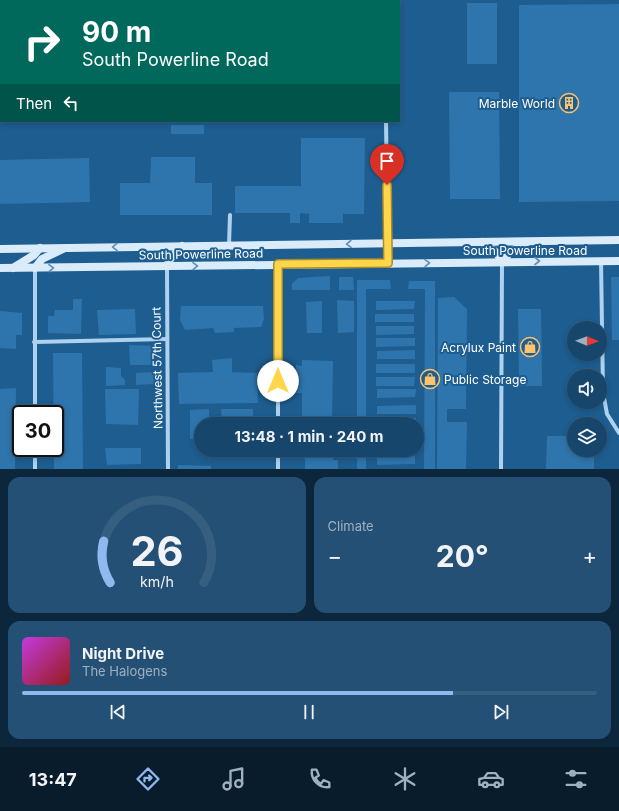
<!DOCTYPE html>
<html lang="en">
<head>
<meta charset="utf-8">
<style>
  body { margin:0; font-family:Inter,sans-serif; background:#235074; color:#f1f3f6; height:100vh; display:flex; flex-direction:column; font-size:15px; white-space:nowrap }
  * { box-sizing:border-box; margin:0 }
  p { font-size:13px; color:#9eb1c2 }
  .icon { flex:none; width:22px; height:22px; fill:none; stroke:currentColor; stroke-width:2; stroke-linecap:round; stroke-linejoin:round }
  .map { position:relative; height:469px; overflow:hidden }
  .drawer { display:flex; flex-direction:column; gap:8px; padding:8px; background:#0c263b; flex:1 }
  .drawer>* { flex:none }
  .top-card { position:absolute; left:0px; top:0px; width:400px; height:122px; box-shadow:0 2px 6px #0003,0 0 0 1px #355e7f; background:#00695c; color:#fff; overflow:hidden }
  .needle { width:26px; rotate:91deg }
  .tools { position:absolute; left:567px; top:321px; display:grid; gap:8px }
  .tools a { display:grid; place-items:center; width:40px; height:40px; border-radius:50%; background:#16466c; box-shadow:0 2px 6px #0003,0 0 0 1px #355e7f; font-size:20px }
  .speed { position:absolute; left:12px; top:405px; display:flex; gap:8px; font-size:20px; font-weight:700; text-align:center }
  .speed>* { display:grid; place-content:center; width:52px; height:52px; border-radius:50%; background:#16466c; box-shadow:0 2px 6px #0003,0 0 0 1px #355e7f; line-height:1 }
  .speed .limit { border:2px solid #111; border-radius:6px; background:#fff; color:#111 }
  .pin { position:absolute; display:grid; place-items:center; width:34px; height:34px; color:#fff; margin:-41px -17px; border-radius:50% 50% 50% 0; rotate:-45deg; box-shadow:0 0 4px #0007 }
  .pin .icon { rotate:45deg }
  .me { position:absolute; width:44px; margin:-22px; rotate:0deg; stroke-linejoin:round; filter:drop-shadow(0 0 3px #0008) }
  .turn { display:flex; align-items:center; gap:14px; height:84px; padding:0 16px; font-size:18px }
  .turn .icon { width:52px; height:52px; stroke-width:2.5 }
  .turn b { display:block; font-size:28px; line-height:34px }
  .then { display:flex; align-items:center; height:38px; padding:0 16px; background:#0003; gap:8px; font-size:15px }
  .big { font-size:30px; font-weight:700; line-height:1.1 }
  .drawer .tile { flex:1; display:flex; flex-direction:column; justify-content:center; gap:6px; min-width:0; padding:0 14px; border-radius:12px; background:#235074 }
  .drawer .dial { align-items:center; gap:0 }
  .dial svg { height:104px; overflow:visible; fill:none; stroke:#355e7f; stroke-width:7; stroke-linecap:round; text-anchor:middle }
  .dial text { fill:#f1f3f6; stroke:none }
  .song { display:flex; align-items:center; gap:12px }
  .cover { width:48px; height:48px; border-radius:6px; background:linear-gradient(135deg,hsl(290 70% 55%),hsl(0 70% 35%)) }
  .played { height:4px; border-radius:2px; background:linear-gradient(90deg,#90b9f0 75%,#355e7f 75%) }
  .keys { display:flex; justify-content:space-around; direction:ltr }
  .heat { display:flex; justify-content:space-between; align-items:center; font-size:22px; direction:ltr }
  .drawer .tiles { flex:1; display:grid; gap:8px; grid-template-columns:1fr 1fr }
  .tile:last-child { grid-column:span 2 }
  .trip { position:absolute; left:194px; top:417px; width:230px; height:40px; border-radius:20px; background:#16466c; box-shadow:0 2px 6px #0003,0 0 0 1px #355e7f; font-weight:700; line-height:40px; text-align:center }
  .dock { display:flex; height:64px; justify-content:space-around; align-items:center; background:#091c2b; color:#9eb1c2 }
  .dock .icon { width:28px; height:28px }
  .dock .active { color:#90b9f0 }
  .dock b { font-size:18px; color:#f1f3f6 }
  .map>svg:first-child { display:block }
  .building { fill:#2e75ad }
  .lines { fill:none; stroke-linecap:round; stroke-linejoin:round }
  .street { stroke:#aed2ed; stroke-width:4 }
  .secondary { stroke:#daebfa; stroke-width:8 }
  .oneway { stroke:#608fb5 }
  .route-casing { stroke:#a68a30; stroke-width:10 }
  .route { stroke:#ffd54a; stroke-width:7 }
  .labels { text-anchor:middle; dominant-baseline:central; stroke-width:4; stroke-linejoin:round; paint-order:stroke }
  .poi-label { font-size:12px; fill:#fff; stroke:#1e5d90; text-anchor:end }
  .street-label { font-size:12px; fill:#fff; stroke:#1e5d90 }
</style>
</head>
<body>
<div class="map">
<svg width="619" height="469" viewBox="0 0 619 469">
  <rect width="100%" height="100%" fill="#1e5d90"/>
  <g class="building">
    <rect x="467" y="3" width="30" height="61"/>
    <polygon points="619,4 619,201 519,202 519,5"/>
    <polygon points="449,92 499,92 500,199 450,199"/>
    <rect x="171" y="125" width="33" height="9"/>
    <polygon points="301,138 365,138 364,214 343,214 343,223 309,223 309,214 300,213 300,223 290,223 290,213 235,213 235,186 301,186"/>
    <polygon points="151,157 195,157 195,183 212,183 212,215 120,215 120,183 150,183"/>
    <polygon points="89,158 90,202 0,204 0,160"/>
    <polygon points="330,276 330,290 292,290 292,284 298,278"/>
    <polygon points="339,277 353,277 354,290 339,290"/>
    <polygon points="611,277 619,277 619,340 612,340"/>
    <polygon points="357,280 390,280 391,289 366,289 366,424 357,424"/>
    <polygon points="409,281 435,281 435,469 424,469 425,289 408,289"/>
    <polygon points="454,297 467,309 466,409 447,409 447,422 467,422 466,469 437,469 438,298"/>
    <polygon points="73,299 82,299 81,334 48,333 48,316 54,316 55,310 73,310"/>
    <polygon points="337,300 354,301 354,332 338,333"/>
    <polygon points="322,301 322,333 307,333 306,302"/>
    <polygon points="376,301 415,301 414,309 376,310"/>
    <polygon points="181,306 263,306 264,319 261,327 234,328 234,332 215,333 213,328 185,330 180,320"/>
    <polygon points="135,309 136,334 99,335 97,310"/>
    <polygon points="518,309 541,309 542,386 519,386"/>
    <polygon points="0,311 22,313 22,335 16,335 16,349 0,348"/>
    <rect x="375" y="314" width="39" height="8"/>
    <polygon points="376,326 414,326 414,334 376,335"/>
    <polygon points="376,338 415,338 415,346 376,347"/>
    <polygon points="129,345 155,346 155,365 130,365"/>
    <polygon points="415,350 415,359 377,359 377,351"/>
    <polygon points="53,353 82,353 83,469 54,469"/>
    <polygon points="232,358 232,372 257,373 258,403 179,404 178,373 213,372 212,360"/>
    <polygon points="302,360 333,361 332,424 302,424 302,393 296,393 296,365 302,366"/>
    <rect x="376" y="364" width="39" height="9"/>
    <polygon points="106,367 121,368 121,376 125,380 125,385 106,386"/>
    <polygon points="154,372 154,384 136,385 136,373"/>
    <polygon points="376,377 415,377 414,386 376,386"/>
    <polygon points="16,388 15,469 0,469 0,389"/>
    <polygon points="105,389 139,389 138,425 106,424"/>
    <polygon points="377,389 416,389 415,397 377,398"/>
    <polygon points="416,405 416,414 377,414 377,406"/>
    <polygon points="209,409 209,424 201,424 201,439 190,439 190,410"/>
    <polygon points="221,409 253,409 253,424 222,424"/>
    <rect x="377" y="418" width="39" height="6"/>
    <polygon points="547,436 574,436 574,450 594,451 594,469 546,469"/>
    <polygon points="105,448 141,448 141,464 107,465"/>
    <polygon points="297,450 333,450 333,460 338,460 338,469 305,469 305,459 297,454"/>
    <rect x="357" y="450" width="9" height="19"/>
    <rect x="376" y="450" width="38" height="3"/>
    <polygon points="377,456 415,456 415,464 377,465"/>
    <polygon points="178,465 211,466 211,469 178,469"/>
  </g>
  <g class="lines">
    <g class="street">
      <polyline points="386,121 388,263"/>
      <polyline points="229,245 230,215"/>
      <polyline points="601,261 603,392 607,414 619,433"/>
      <polyline points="167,266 168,469"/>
      <polyline points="34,342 167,339"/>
      <polyline points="35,414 35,268"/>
      <polyline points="278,424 278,264"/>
      <polyline points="35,448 35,469"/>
      <polyline points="278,450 278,469"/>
      <polyline points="501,469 502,262"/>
    </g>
    <g class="secondary">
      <polyline points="482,242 497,253 502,262"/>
      <polyline points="0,249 619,240"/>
      <polyline points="502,262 510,252 527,242"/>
      <polyline points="167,266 170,259 182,246"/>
      <polyline points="0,268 619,261"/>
      <polyline points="13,268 34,255 40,248"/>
      <polyline points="35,268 42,259 63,249"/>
    </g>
  </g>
  <defs><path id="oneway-chevron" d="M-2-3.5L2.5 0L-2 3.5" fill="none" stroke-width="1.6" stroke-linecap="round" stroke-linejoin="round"/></defs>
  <g class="oneway">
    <use href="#oneway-chevron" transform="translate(349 244) rotate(179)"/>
    <use href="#oneway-chevron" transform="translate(115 247) rotate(179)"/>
    <use href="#oneway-chevron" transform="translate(537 261)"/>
    <use href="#oneway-chevron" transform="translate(427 263) rotate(-1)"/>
    <use href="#oneway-chevron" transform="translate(195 266) rotate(-1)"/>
    <use href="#oneway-chevron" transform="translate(51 268) rotate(-1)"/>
  </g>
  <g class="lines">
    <defs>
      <polyline id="route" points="278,381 278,264 388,263 387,185"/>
    </defs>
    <use href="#route" class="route-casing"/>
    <use href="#route" class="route"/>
  </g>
  <defs>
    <symbol id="building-ring" viewBox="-11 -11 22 22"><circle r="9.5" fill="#1e5d90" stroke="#fcc26d" stroke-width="1.5"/><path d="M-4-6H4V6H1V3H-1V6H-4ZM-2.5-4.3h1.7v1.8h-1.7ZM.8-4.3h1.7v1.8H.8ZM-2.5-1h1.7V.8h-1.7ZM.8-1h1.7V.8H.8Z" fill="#fcc26d"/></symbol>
    <symbol id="shop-ring" viewBox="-11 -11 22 22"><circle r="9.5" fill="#1e5d90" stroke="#fcc26d" stroke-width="1.5"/><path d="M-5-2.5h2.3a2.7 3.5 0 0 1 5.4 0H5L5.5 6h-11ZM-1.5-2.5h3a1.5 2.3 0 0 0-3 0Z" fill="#fcc26d"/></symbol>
  </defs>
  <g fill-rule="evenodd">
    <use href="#building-ring" x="558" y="92" width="22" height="22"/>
    <use href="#shop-ring" x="519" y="336" width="22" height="22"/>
    <use href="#shop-ring" x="419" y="368" width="22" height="22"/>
  </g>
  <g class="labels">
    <g class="poi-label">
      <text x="555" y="103">Marble World</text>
      <text x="516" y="347">Acrylux Paint</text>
      <text x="444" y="379" text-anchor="start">Public Storage</text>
    </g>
    <g class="street-label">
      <text x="525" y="250">South Powerline Road</text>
      <text transform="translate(201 254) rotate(-1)">South Powerline Road</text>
      <text transform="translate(157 368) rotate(-91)">Northwest 57th Court</text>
    </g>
  </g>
</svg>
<div class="tools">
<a><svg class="needle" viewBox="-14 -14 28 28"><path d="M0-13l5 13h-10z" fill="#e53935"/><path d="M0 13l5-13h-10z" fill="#9eb1c2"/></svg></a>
<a><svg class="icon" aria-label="sound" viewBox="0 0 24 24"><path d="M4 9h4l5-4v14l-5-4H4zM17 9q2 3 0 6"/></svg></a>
<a><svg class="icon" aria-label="layers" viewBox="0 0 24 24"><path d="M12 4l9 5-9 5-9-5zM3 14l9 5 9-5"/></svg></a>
</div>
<div class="speed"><div class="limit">30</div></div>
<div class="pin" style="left:387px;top:185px;background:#d93025"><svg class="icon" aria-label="arrive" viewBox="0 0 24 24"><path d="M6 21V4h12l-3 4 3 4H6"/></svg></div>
<svg class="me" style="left:278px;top:381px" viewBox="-20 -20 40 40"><circle r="19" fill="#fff"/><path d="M0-13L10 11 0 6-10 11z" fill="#ffd54a"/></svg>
<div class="trip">13:48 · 1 min · 240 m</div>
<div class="top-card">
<div class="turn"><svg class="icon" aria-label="right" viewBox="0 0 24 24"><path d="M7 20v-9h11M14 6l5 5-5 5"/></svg><div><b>90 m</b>South Powerline Road</div></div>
<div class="then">Then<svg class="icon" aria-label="left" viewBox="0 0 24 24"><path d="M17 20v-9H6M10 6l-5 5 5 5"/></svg></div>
</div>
</div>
<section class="drawer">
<div class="tiles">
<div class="tile dial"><svg viewBox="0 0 100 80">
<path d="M14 69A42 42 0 1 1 86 69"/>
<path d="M14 69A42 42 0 0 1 9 37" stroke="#90b9f0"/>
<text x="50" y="56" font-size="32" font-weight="700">26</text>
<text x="50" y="72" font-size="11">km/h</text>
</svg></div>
<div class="tile"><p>Climate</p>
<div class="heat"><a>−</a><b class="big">20°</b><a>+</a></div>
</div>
<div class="tile">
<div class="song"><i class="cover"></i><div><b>Night Drive</b><p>The Halogens</p></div></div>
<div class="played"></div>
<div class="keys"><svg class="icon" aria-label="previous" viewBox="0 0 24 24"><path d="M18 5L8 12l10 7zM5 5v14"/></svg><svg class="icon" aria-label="pause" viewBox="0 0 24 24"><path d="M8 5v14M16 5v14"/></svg><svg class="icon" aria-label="next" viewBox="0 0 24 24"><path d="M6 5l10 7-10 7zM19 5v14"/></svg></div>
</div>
</div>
</section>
<nav class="dock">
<b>13:47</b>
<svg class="icon active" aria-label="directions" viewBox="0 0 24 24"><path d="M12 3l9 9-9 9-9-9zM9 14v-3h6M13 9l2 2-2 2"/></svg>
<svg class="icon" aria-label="music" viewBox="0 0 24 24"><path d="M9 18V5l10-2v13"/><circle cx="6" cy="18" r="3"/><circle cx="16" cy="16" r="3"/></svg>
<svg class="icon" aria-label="phone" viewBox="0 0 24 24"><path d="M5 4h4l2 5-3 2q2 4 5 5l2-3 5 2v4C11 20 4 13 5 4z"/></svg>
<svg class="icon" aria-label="climate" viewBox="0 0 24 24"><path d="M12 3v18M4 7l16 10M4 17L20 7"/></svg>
<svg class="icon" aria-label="car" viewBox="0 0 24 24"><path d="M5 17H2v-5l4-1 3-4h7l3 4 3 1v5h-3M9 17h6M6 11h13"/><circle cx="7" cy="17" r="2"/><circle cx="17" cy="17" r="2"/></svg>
<svg class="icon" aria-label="filters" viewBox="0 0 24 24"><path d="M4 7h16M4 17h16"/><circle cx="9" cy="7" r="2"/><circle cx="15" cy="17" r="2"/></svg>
</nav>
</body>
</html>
